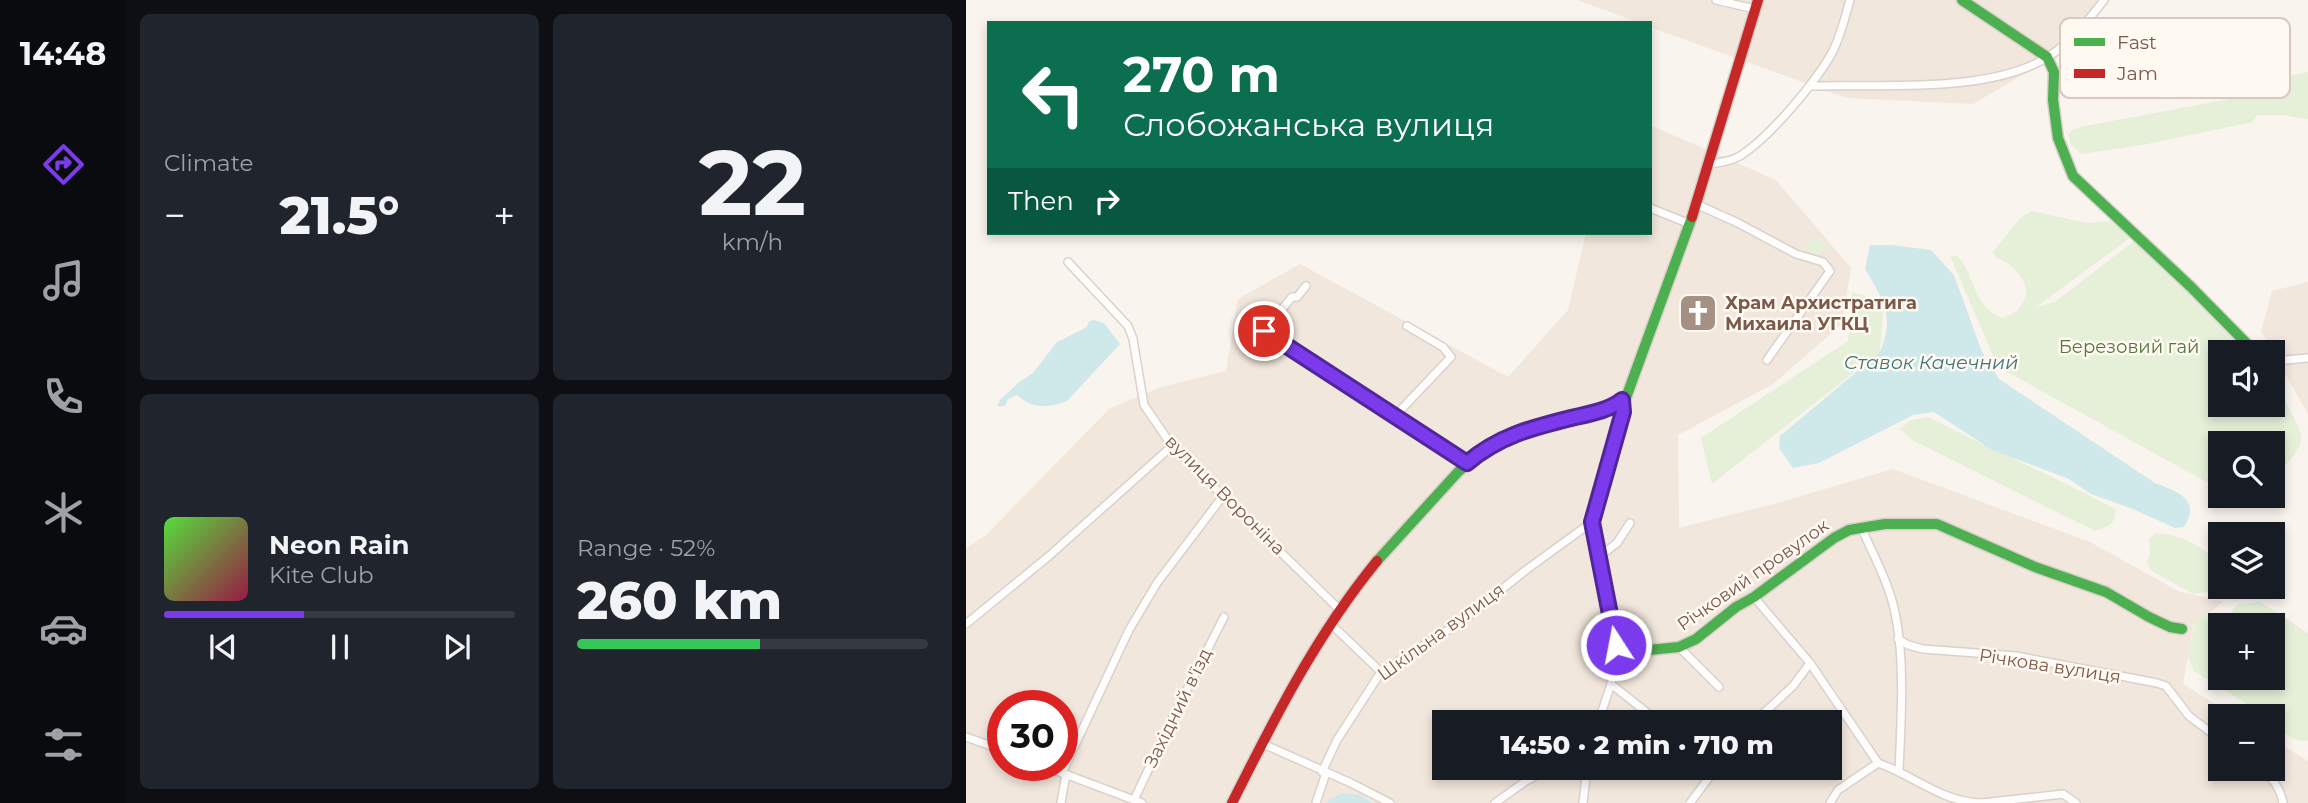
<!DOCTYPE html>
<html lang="en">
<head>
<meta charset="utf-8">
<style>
  body { margin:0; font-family:Montserrat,sans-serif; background:#20242c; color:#f1f3f6; height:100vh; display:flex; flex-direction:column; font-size:26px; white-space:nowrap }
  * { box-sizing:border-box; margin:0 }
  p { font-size:23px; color:#9ea1a6 }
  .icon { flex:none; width:38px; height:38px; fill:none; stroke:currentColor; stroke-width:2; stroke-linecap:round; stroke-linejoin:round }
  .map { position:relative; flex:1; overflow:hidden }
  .drawer { display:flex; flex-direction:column; gap:14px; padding:14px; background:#0d0f14; width:840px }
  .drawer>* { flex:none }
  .guide { position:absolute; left:21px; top:21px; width:665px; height:214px; border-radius:0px; box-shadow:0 4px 10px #0003; background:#0b6e4f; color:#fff; overflow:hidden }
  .fabs { position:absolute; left:1242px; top:340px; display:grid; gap:14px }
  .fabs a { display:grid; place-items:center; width:77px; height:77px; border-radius:0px; background:#171b24; box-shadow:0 4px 10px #0003; font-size:35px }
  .speed { position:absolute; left:21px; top:690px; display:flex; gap:14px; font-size:35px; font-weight:700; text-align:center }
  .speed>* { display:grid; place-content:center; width:91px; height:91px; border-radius:50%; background:#171b24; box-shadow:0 4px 10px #0003; line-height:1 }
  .speed .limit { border:10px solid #d22; background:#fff; color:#111 }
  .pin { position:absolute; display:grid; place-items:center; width:60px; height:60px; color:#fff; margin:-30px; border:4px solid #fff; border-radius:50%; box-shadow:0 2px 7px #0007 }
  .me { position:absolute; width:77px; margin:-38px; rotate:349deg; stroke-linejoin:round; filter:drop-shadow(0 0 5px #0008) }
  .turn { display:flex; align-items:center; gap:24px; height:147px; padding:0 21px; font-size:32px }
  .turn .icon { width:91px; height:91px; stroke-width:2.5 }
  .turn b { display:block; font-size:49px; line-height:60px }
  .then { display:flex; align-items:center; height:66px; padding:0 21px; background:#0003; gap:14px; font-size:26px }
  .big { font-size:52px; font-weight:800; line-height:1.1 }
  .drawer .widget { flex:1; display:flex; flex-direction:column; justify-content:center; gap:10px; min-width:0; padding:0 24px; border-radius:10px; background:#20242c }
  .drawer .dial { align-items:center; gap:0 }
  .dial b { font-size:91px; line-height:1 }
  .song { display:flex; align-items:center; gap:21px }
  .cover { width:84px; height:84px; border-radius:10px; background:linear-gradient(135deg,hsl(110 70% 55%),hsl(340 70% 35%)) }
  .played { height:7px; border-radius:4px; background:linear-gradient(90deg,#7c3aed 40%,#363941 40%) }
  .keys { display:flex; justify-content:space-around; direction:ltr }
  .heat { display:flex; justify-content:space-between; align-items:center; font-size:38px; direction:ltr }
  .charge { height:10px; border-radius:5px; background:linear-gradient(90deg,#34c759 52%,#363941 0) }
  .drawer .tiles { flex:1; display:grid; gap:14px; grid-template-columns:repeat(2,1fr) }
  .trip { position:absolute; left:466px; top:710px; width:410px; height:70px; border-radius:0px; background:#171b24; box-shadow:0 4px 10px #0003; font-weight:800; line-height:70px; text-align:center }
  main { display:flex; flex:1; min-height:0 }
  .tabs { display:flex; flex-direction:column; width:126px; justify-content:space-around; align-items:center; background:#090b0e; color:#9ea1a6 }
  .tabs .icon { width:49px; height:49px }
  .tabs .current { color:#7c3aed }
  .tabs b { font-size:32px; color:#f1f3f6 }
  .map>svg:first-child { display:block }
  .residential { fill:#f2e7dc; fill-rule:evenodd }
  .green { fill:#e6f0d9; fill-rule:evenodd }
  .water { fill:#cfe9ea }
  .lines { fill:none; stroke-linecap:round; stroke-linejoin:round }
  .street-casing { stroke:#d9d1cc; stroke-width:10 }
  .fast-casing { stroke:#d9d0ca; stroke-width:13 }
  .jam-casing { stroke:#d9d0ca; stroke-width:13 }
  .street { stroke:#fefdfc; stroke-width:7 }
  .fast { stroke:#4caf50; stroke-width:10 }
  .jam { stroke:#c62828; stroke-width:10 }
  .route-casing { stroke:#51269a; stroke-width:18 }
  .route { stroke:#7c3aed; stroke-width:12 }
  .labels { text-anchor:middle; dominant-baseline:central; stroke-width:5; stroke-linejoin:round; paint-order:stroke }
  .poi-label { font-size:18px; font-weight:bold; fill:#7a5a4b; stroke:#fff9f2; text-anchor:start }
  .park-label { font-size:18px; fill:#527a40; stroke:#fff9f2 }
  .street-label { font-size:18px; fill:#7a5a4b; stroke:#fff9f2 }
  .water-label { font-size:19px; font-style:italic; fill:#3d777f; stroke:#fff9f2 }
  .key { fill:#fff9f2; stroke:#d7c9c0; stroke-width:2 }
  .key-label { font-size:19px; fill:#7a5a4b }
</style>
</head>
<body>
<main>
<nav class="tabs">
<b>14:48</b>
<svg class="icon current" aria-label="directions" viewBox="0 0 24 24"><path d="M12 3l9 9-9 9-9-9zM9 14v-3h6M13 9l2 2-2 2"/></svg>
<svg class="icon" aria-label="music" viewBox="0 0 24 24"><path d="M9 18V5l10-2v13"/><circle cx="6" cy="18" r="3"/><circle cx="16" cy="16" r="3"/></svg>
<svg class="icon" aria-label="phone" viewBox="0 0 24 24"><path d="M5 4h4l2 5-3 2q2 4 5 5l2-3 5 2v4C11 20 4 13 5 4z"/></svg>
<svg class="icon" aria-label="climate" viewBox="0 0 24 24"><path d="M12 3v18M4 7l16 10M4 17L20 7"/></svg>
<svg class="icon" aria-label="car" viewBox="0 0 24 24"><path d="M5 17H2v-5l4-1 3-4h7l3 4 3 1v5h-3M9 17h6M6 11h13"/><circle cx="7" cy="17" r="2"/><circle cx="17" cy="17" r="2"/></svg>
<svg class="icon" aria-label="filters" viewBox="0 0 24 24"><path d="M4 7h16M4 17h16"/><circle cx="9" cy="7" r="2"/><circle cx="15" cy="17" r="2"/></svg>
</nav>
<section class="drawer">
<div class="tiles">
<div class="widget"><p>Climate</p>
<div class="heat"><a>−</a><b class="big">21.5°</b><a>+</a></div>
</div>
<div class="widget dial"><b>22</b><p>km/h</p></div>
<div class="widget">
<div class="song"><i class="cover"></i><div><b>Neon Rain</b><p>Kite Club</p></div></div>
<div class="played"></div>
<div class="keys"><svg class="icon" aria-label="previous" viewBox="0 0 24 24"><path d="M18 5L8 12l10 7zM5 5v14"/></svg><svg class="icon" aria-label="pause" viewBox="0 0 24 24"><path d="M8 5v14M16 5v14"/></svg><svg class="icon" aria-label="next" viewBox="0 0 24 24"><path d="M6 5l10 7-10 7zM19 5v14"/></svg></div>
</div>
<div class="widget"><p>Range · 52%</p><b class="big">260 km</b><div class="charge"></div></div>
</div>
</section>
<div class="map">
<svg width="1342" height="803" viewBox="0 0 1342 803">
  <rect width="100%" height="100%" fill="#f9f4ee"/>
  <g class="residential">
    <polygon points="611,0 1133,0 1109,44 1007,104 880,98 684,27 684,23 674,23"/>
    <path d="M684 125 810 180 885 268 876 324 807 384 712 435 713 528 811 503 927 469 1124 542 1212 591 1257 602 1227 626 1217 684 1268 716H1255V768H1307V740L1342 761V803H0V548L19 536 143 409 195 387 260 371 272 299 334 264 542 377 602 310 620 233H684ZM37 705H96V765H37ZM478 723H863V768H478Z"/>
    <polygon points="1342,282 1342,414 1295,331 1306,291"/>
  </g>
  <g class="green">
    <polygon points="1342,72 1342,119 1315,115 1291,115 1287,122 1176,145 1116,154 1105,145 1102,135 1106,130 1114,127 1285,95 1320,77"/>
    <path d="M1066 211 1121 223 1145 221 1157 226 1164 238 1070 307 1089 302 1168 241 1284 352H1255V404H1307V379C1313 393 1338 429 1335 441 1332 455 1317 467 1307 477V443H1255V490L1032 367 984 256H992C1009 276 1008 309 1037 318L1051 311 1060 297C1062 278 1046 263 1029 257L1027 252 1054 218Z"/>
    <polygon points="849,236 864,249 841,256 834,254"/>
    <polygon points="886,292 918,302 914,352 746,484 735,438 882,341"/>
    <path d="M962 417C1024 449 1088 476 1149 509 1152 522 1141 528 1129 531L946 440 934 429 945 420Z"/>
    <path d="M1190 533C1216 534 1237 547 1255 565V586H1259L1248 591 1227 594 1186 571 1181 562 1184 554 1183 539Z"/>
    <path d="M1293 601 1342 633V741C1328 742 1317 733 1307 723V716H1300L1228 671 1221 655 1230 619 1240 612 1264 619C1271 595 1276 608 1293 601ZM1255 625H1307V677H1255Z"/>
  </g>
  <g class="water">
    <path d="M904 245H926L965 250 988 275 1016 352 1033 379 1189 483C1210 491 1236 499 1218 527L1209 528 1167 509 1125 494 1103 479 1026 450 968 412 947 415 853 463 827 468 813 448 814 436 914 352C929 315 918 302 899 269Z"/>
    <path d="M128 320 138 323 154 344 102 400C85 409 65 409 51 395L42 399 39 406H31L34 400 52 383 67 373 91 342 121 327 123 321Z"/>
    <polygon points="375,793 394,795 406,803 360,803"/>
  </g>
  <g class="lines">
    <defs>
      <g id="street">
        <polyline points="750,0 789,9"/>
        <path d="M845 86C914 84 1022 94 1082 57 1105 42 1122 21 1138 0"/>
        <path d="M743 164C754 163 765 161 774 156 804 137 850 82 867 51 875 35 879 17 884 0"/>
        <polyline points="730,204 772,223 830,254 857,262 864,271 801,360"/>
        <polyline points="684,208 724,224"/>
        <polyline points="102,262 162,326 167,339 178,405 206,446 375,611"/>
        <polyline points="340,286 331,297 326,297 298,331 501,463"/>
        <polyline points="1307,361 1342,358"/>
        <polyline points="429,416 485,357 477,347 441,326"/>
        <path d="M895 527C908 556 925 587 930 618 939 664 935 724 933 770"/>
        <polyline points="633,557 651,543 664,523"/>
        <polyline points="788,597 844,663 912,763"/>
        <polyline points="0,624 83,556 206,446"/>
        <polyline points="366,625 415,672"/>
        <polyline points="932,639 942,645 957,649 1050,656 1191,683 1200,686 1223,716 1255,740"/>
        <polyline points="713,647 753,687"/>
        <polyline points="645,684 694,723"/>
        <polyline points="632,723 645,684 650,645 626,522 658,412 656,400"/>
        <polyline points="787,723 827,686 844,663"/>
        <polyline points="0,737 37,750"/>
        <polyline points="295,743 385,783 424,803"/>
        <polyline points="75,765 176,803"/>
        <path d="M1293 768C1306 777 1314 787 1317 803"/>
        <polyline points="356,772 371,740 415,672 495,622 560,570 626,522"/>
        <polyline points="96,773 163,630 191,583 257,496"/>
        <polyline points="168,800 210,711 258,617"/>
        <polyline points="95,803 100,774"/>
        <polyline points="350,803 360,773"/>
        <polyline points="529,803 560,781 585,768"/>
        <polyline points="617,803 621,768"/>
        <polyline points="724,803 750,768"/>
        <path d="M864 803 872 790 912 763C947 775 976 802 1014 803"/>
        <polyline points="1016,803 1097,794 1110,803"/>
      </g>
      <g id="fast">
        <polyline points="996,0 1081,57 1088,72 1087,100 1092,138 1107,176 1225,287 1289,352"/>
        <polyline points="411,561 492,472 518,449 541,437 637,410 661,395 726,217"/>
        <polyline points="650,645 673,651 713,647 730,639 770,607 788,597 868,538 883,530 919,524 971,524 1069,567 1140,592 1183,617 1204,627 1216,629"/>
      </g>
      <g id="jam">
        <polyline points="726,217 792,0"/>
        <path d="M266 803C308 719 351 634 411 561"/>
      </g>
    </defs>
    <use href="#street" class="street-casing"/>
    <use href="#fast" class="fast-casing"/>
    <use href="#jam" class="jam-casing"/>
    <use href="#street" class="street"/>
    <use href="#fast" class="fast"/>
    <use href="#jam" class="jam"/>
  </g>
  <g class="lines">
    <defs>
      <path id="route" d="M298 331 501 463C533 436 565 428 605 418 622 414 642 411 656 400L657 412 626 522 650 645"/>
    </defs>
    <use href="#route" class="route-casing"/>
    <use href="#route" class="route"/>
  </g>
  <defs>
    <symbol id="church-square" viewBox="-11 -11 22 22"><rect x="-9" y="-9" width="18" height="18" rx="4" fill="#a69084" stroke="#fff9f2"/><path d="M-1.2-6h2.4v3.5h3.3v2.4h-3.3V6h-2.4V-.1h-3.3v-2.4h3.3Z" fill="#fff"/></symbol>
  </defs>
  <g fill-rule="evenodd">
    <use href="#church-square" x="710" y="291" width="44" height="44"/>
  </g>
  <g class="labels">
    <g class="poi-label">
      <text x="759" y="303">Храм Архистратига<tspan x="759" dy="21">Михаила УГКЦ</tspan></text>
    </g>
    <g class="park-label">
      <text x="1163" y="347">Березовий гай</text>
    </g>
    <g class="street-label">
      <text transform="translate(259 495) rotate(45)">вулиця Вороніна</text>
      <text transform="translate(787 575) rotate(-35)">Річковий провулок</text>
      <text transform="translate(475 632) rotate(-36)">Шкільна вулиця</text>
      <text transform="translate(1084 666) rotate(9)">Річкова вулиця</text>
      <text transform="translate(212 708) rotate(-64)">Західний в'їзд</text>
    </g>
    <g class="water-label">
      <text x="965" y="362">Ставок Качечний</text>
    </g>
  </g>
  <rect x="1094" y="18" width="230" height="80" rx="10" class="key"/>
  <rect x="1108" y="38" width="31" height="8" fill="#4caf50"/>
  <rect x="1108" y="69" width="31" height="9" fill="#c62828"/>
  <g class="key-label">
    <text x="1151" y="49">Fast</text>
    <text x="1151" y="80">Jam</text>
  </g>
</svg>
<div class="fabs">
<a><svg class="icon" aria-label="sound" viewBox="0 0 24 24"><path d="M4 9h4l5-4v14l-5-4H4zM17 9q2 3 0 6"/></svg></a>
<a><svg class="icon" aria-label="search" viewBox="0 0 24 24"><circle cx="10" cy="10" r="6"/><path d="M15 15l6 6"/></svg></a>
<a><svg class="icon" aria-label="layers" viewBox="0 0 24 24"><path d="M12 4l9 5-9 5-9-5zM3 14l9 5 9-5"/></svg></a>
<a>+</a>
<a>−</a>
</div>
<div class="speed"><div class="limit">30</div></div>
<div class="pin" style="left:298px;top:331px;background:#d93025"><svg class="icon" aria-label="arrive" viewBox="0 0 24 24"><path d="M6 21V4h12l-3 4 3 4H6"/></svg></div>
<svg class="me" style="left:650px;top:645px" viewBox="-20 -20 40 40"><circle r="17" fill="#7c3aed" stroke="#fff" stroke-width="3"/><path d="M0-11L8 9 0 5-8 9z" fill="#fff"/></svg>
<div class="trip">14:50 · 2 min · 710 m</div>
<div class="guide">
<div class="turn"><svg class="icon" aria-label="left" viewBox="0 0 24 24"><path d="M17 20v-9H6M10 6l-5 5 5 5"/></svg><div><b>270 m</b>Слобожанська вулиця</div></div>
<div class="then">Then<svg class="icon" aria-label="right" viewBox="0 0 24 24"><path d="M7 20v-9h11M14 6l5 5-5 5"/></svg></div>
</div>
</div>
</main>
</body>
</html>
